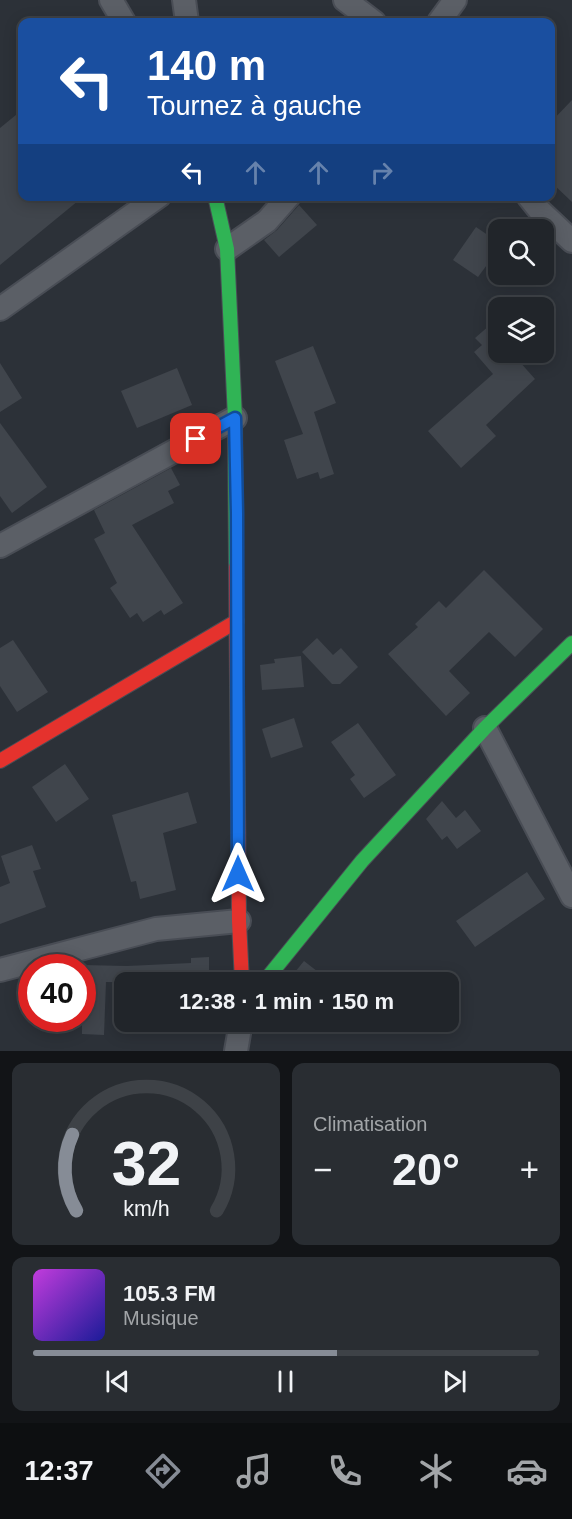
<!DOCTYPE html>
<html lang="fr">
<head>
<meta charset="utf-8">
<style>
  body { margin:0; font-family:Arial,sans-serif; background:#292d32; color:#f1f3f6; height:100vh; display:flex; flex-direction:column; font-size:22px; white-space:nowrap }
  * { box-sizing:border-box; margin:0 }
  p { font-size:20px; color:#a2a5a8 }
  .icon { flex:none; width:33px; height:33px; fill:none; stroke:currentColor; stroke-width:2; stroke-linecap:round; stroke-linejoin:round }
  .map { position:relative; height:1051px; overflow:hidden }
  .sheet { display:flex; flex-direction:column; gap:12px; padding:12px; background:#121417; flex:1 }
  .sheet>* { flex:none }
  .top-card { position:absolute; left:18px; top:18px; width:537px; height:183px; border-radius:12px; box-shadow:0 3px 15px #0003,0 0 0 2px #3e4247; background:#1a4fa0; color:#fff; overflow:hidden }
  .controls { position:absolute; left:488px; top:219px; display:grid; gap:12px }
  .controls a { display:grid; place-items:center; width:66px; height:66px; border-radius:12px; background:#21252a; box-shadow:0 3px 15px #0003,0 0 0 2px #3e4247; font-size:30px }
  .speed { position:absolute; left:18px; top:954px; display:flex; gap:12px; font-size:30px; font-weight:700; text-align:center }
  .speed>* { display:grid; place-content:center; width:78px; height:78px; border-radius:50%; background:#21252a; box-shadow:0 3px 15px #0003,0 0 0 2px #3e4247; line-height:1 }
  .speed .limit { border:9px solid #d22; background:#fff; color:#111 }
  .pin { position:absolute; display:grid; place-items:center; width:51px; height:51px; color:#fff; margin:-26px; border-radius:12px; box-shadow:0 3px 9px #0006 }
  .me { position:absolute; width:66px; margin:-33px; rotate:0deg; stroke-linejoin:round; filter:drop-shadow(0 0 4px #0008) }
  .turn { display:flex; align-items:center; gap:21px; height:126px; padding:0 30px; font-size:27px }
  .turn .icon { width:78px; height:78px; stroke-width:2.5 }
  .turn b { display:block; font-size:42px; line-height:51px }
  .lanes { display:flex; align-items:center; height:57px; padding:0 30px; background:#0003; justify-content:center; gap:30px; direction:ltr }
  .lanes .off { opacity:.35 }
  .big { font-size:45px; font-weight:800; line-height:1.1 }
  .sheet .widget { flex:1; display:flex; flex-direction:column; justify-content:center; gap:9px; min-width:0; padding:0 21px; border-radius:12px; background:#292d32 }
  .sheet .dial { align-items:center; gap:0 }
  .dial svg { height:156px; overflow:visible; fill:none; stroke:#3e4247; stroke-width:7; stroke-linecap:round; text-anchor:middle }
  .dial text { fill:#f1f3f6; stroke:none }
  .song { display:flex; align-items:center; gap:18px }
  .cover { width:72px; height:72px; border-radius:9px; background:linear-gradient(135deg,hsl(290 70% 55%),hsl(240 70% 35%)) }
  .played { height:6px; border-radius:3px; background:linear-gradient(90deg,#868c96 60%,#3e4247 60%) }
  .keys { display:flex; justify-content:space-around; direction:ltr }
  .heat { display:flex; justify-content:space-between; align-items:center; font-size:33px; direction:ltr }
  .sheet .tiles { flex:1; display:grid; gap:12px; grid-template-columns:1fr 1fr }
  .widget:last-child { grid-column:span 2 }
  .trip { position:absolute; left:114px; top:972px; width:345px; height:60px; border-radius:12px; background:#21252a; box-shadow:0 3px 15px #0003,0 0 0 2px #3e4247; font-weight:800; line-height:60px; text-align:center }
  .menu { display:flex; height:96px; justify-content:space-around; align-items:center; background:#0d0f11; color:#a2a5a8 }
  .menu .icon { width:42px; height:42px }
  .menu .current { color:#868c96 }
  .menu b { font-size:27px; color:#f1f3f6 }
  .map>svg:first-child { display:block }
  .building { fill:#40454c }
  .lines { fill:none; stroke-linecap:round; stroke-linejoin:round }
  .street-casing { stroke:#494d55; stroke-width:26 }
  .fast-casing { stroke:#494d55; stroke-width:16 }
  .jam-casing { stroke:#494d55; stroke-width:16 }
  .street { stroke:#5b5f66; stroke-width:22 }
  .fast { stroke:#30b455; stroke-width:14 }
  .jam { stroke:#e5322d; stroke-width:14 }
  .route-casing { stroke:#114b97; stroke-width:15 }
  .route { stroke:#1a73e8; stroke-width:10 }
</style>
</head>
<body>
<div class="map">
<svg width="572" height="1051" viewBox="0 0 572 1051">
  <rect width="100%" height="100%" fill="#2c3138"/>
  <g class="building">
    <polygon points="572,100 572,202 550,181 550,123"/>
    <polygon points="22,110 22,196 84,196 0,265 0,128"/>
    <polygon points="299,205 317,225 279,257 264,240 277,230"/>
    <polygon points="476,227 498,242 498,250 478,277 453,260"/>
    <polygon points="498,318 498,352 511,352 535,379 486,425 496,436 461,468 428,431 493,374 474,352 482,345 475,338"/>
    <polygon points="313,346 336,403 314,412 334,474 320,479 318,472 297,479 284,440 303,434 275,361"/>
    <polygon points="0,363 22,398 0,412"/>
    <polygon points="177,368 192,405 137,428 121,391"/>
    <polygon points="0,423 47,487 12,513 0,496"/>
    <polygon points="171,468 180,485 168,491 174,503 132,525 183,603 164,615 161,610 143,622 137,613 130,618 110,588 117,583 94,539 105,533 94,510"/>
    <polygon points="484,570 543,629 515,657 489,632 449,671 470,693 446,716 388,654 418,627 415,624 439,601 446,608"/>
    <polygon points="317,638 333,655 341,648 358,667 340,684 332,684 302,652"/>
    <polygon points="13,640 48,692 17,712 0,686 0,648"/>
    <polygon points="301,656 304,687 262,690 260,665 275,663 274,659"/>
    <polygon points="294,718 303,747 271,758 262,729"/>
    <polygon points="358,723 396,775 364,798 350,779 355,775 331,742"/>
    <polygon points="65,764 89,799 56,822 32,787"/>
    <polygon points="188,792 197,823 163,833 176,890 140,899 136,881 131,882 112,815"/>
    <polygon points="442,801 456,818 465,810 481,831 457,849 447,836 442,840 426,819"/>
    <polygon points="32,845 41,869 33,871 46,907 0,924 0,887 10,883 1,856"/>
    <polygon points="527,872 545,899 475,947 456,921"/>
    <polygon points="209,957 209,982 106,982 104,1035 82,1034 82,965 127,966 191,963 191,958"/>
    <polygon points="304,961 331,982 287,982"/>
  </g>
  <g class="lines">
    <defs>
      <g id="street">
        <polyline points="111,0 124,22"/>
        <polyline points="184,0 187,22"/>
        <polyline points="345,0 374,22"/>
        <polyline points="439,22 455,0"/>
        <polyline points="528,196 540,211 572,241"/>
        <polyline points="227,249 267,221 289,196"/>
        <polyline points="0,309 159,196"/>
        <polyline points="0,546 235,418"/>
        <polyline points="485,728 572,896"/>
        <polyline points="0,970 156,929 239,921"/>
        <polyline points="236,1051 241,1022"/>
      </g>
      <g id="fast">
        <polyline points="215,196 227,249 235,418 236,567"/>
        <polyline points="264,982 362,861 485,728 572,643"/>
      </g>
      <g id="jam">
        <polyline points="236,567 239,921 242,982"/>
        <polyline points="0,761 237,621"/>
      </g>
    </defs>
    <use href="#street" class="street-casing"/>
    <use href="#fast" class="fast-casing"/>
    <use href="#jam" class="jam-casing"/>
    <use href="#street" class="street"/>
    <use href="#fast" class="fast"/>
    <use href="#jam" class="jam"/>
  </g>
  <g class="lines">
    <defs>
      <polyline id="route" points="196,439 235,418 237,513 238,874"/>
    </defs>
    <use href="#route" class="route-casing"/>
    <use href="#route" class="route"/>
  </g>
</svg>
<div class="controls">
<a><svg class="icon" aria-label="search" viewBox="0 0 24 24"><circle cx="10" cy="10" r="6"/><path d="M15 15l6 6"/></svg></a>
<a><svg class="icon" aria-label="layers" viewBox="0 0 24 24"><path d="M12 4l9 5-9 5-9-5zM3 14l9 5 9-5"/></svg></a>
</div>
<div class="speed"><div class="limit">40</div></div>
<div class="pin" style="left:196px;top:439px;background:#d93025"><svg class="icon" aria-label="arrive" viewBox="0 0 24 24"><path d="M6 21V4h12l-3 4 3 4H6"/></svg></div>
<svg class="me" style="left:238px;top:874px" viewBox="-20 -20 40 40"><path d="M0-17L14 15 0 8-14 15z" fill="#1a73e8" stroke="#fff" stroke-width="4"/></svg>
<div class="trip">12:38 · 1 min · 150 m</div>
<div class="top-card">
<div class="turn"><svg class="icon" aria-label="left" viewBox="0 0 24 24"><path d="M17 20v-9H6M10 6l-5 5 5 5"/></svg><div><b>140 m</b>Tournez à gauche</div></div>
<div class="lanes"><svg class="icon" aria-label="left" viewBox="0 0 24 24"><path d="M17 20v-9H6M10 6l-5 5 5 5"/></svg><svg class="icon off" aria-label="ahead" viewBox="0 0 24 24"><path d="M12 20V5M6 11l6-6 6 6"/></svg><svg class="icon off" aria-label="ahead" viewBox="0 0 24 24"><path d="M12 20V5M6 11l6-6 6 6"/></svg><svg class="icon off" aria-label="right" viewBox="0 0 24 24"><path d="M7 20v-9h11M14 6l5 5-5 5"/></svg></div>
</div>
</div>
<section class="sheet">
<div class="tiles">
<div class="widget dial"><svg viewBox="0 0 100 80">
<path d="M14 69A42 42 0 1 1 86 69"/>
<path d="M14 69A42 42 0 0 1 12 30" stroke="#868c96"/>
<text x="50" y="56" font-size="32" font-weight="700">32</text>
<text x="50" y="72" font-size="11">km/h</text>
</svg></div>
<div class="widget"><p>Climatisation</p>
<div class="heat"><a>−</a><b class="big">20°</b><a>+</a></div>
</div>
<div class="widget">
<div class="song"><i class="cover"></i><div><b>105.3 FM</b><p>Musique</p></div></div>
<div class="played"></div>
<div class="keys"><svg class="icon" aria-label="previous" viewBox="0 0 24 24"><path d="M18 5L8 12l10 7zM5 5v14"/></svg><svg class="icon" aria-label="pause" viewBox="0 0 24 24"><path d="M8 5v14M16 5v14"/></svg><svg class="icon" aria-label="next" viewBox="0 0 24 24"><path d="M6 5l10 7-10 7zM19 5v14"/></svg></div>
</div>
</div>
</section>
<nav class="menu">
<b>12:37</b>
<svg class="icon current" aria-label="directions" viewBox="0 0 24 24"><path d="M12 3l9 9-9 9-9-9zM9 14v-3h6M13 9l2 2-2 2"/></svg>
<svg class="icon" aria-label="music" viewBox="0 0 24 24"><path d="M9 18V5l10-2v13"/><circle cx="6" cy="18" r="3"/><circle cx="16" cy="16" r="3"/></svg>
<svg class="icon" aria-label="phone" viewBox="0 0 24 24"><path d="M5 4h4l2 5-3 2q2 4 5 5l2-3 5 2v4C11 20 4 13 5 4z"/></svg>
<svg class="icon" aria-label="climate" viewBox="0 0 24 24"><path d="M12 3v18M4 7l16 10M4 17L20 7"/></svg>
<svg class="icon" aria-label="car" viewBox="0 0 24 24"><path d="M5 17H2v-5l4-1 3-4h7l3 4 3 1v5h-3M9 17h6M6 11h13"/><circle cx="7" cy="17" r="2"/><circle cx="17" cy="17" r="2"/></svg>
</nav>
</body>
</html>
